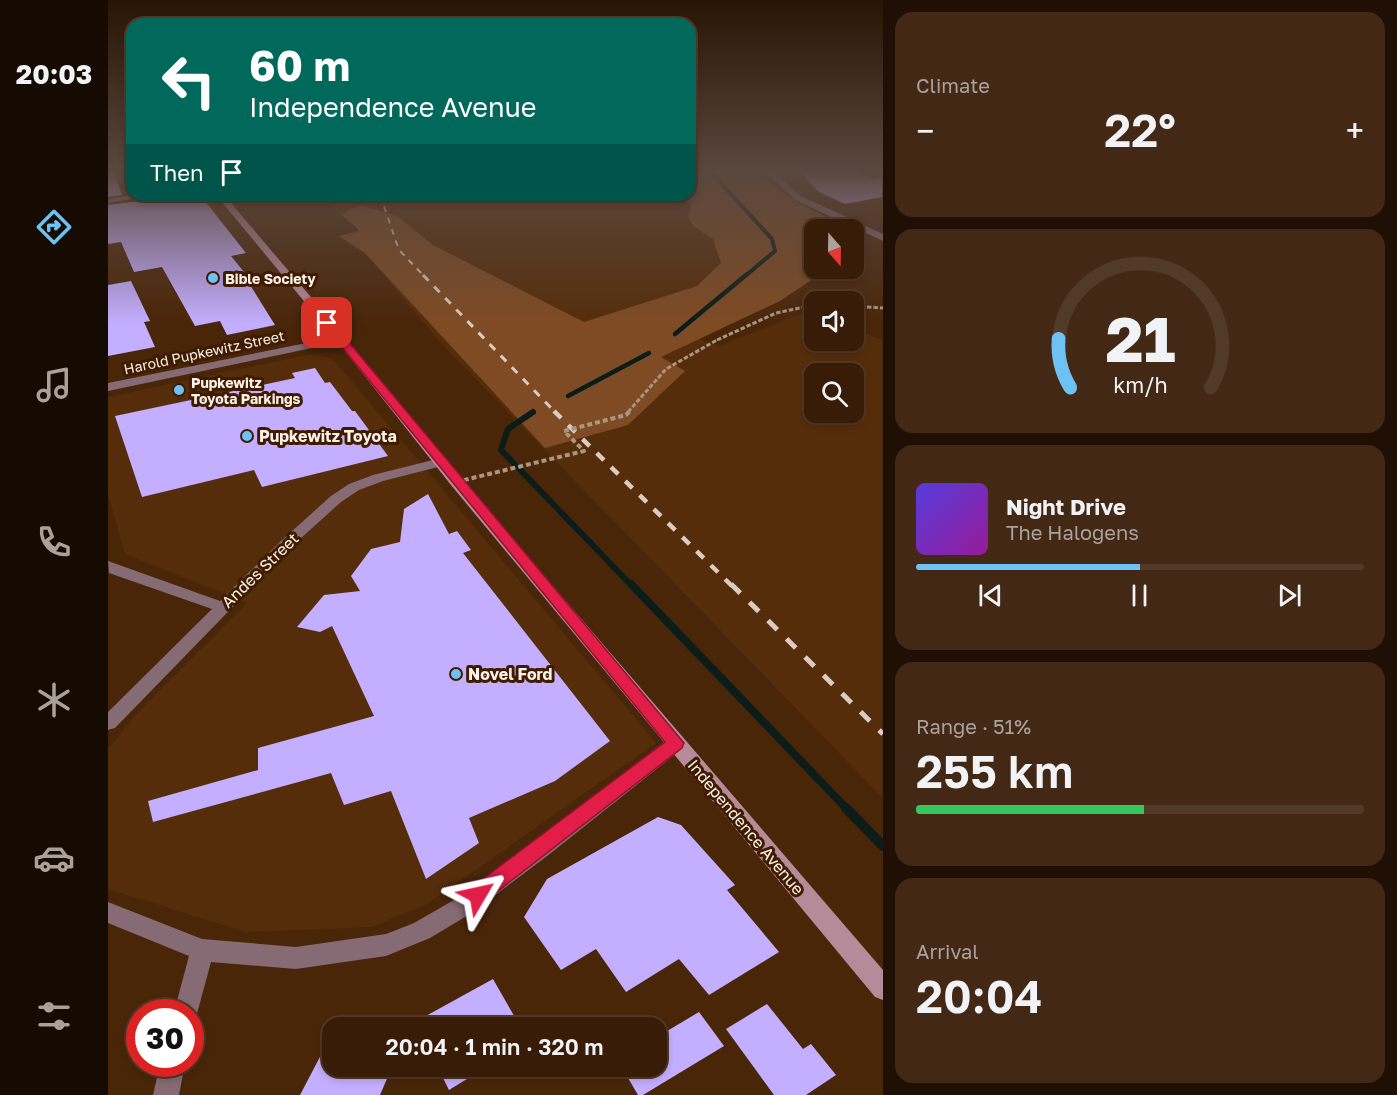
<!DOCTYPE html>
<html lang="en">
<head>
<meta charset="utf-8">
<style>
  body { margin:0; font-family:"Golos Text",sans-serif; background:#432915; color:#f1f3f6; height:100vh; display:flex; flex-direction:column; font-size:22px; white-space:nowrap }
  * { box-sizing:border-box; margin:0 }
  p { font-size:20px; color:#aba19b }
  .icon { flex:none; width:33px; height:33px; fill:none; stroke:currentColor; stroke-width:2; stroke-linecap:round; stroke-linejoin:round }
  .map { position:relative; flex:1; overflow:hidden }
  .panel { display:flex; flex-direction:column; gap:12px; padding:12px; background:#1f0f04; width:514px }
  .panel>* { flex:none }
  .banner { position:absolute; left:18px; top:18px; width:570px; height:183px; border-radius:18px; box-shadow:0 3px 9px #0003,0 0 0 2px #523a28; background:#00695c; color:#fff; overflow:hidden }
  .needle { width:39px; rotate:160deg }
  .tools { position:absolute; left:696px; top:219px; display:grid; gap:12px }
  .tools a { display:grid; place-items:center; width:60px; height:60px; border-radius:12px; background:#381c07; box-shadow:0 3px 9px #0003,0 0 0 2px #523a28; font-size:30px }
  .speed { position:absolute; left:18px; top:999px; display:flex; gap:12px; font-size:30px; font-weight:700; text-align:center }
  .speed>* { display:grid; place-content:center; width:78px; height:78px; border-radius:50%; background:#381c07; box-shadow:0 3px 9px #0003,0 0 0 2px #523a28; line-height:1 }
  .speed .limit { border:9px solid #d22; background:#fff; color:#111 }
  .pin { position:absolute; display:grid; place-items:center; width:51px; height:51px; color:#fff; margin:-26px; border-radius:12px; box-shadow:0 3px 9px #0006 }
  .me { position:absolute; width:66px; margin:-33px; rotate:54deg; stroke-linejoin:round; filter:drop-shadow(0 0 4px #0008) }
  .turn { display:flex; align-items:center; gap:21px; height:126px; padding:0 24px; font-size:27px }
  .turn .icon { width:78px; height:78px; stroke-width:2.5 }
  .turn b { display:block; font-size:42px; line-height:51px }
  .then { display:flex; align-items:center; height:57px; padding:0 24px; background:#0003; gap:12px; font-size:22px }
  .big { font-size:45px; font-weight:600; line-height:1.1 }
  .panel .tile { flex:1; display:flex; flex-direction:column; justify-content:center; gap:9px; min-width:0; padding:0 21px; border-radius:18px; background:#432915 }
  .panel .dial { align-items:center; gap:0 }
  .dial svg { height:156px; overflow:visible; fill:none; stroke:#523a28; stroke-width:7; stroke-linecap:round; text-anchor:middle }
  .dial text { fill:#f1f3f6; stroke:none }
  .song { display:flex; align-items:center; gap:18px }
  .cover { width:72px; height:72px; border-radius:9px; background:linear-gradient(135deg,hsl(250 70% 55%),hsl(300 70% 35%)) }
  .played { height:6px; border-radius:3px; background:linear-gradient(90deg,#6dc2f3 50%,#523a28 50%) }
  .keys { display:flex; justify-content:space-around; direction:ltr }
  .heat { display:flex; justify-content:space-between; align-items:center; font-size:33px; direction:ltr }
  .charge { height:9px; border-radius:4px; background:linear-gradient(90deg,#34c759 51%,#523a28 0) }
  .trip { position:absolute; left:214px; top:1017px; width:345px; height:60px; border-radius:18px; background:#381c07; box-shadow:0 3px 9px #0003,0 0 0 2px #523a28; font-weight:600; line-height:60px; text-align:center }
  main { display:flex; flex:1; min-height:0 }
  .dock { display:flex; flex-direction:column; width:108px; justify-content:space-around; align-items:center; background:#160b03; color:#aba19b }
  .dock .icon { width:42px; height:42px }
  .dock .selected { color:#6dc2f3 }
  .dock b { font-size:27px; color:#f1f3f6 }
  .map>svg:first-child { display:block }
  .built { fill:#562d0b; fill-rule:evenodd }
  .green { fill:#7e4b24 }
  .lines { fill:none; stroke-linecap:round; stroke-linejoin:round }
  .stream-far4 { stroke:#0c1c18; stroke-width:4 }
  .stream-far3 { stroke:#0c1c18; stroke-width:4.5 }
  .stream-far2 { stroke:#0c1c18; stroke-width:6 }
  .stream-far1 { stroke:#0c1c18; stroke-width:8 }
  .stream { stroke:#0c1c18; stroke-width:10 }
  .building { fill:#c3aeff }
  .path { stroke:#ab9482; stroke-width:3; stroke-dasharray:4.5 2; stroke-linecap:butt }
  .minor { fill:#866a74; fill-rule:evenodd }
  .secondary { fill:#b58a99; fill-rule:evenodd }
  .primary { fill:#daa2b6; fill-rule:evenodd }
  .rail-far3 { stroke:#dccbc0; stroke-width:2; stroke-dasharray:6 6; stroke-linecap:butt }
  .rail-far2 { stroke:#dccbc0; stroke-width:3; stroke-dasharray:8 8; stroke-linecap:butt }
  .rail-far1 { stroke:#dccbc0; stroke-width:4.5; stroke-dasharray:10 10; stroke-linecap:butt }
  .rail { stroke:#dccbc0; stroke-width:5; stroke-dasharray:13 13; stroke-linecap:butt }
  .path-bridge-far1 { stroke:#ab9482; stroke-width:3; stroke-dasharray:4.5 2; stroke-linecap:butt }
  .path-bridge { stroke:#ab9482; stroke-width:4; stroke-dasharray:5 3; stroke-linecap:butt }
  .route { fill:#e11d48; stroke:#92132f; stroke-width:1.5 }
  .poi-dot { fill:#6dc2f3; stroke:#3f1c00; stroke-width:2 }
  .labels { text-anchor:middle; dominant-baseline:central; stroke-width:6; stroke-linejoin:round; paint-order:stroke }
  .far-poi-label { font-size:14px; font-weight:bold; fill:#fff2eb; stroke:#3f1c00; text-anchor:start }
  .far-street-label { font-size:14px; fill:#fff2eb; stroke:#3f1c00 }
  .poi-label { font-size:16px; font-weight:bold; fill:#fff2eb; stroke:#3f1c00; text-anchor:start }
  .street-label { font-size:16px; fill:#fff2eb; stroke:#3f1c00 }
</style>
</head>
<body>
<main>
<nav class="dock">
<b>20:03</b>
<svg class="icon selected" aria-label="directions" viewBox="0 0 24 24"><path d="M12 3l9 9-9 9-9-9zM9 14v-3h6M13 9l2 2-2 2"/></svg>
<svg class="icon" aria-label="music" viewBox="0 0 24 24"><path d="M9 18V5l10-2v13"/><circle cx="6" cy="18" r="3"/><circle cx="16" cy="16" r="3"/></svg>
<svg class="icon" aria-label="phone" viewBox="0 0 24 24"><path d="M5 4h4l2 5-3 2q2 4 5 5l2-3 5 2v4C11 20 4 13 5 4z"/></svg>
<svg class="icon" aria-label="climate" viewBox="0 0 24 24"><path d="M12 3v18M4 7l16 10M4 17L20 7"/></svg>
<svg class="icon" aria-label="car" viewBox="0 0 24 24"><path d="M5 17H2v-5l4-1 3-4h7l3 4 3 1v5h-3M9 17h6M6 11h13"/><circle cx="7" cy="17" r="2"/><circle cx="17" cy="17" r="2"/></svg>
<svg class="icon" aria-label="filters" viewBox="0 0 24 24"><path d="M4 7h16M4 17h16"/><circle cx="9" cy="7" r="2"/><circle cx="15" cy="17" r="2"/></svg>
</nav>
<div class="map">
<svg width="775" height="1095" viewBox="0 0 775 1095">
  <rect width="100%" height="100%" fill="#4a2609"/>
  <g class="built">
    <path d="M582 171 665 247 577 334 611 346 699 311 706 314V340H746V329L774 340V797L332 342 257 253 227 237 252 230 211 195H582ZM706 374H746V412H706Z"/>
    <polygon points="204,354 225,359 548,743 319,904 264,927 138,932 0,889 0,749 31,711 139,603 17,554 0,494 0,397"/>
  </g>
  <polygon class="green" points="582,171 647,171 690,203 743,229 706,230 706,268 720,269 672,301 553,357 577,371 520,425 437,448 257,253 231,236 252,231 234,215 245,208 255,206 289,216 325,245 476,322 589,286 613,263 605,239 585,226 580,217 583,209 577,195 582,195"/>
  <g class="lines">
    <polyline class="stream-far4" points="602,171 664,239 667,251 636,277"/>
    <g class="stream-far3">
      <polyline points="567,334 638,275"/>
      <polyline points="460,396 541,353"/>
    </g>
    <polyline class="stream-far2" points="425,412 400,429 393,450 524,586"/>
    <polyline class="stream-far1" points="523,584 739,809"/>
    <polyline class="stream" points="738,808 775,846"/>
  </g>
  <g class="building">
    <polygon points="0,171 5,171 14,195 0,197"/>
    <polygon points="691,171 742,171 764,179 774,177 774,197 737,204 711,192"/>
    <polygon points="80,195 93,196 138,253 123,256 136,272 134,272 167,325 119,335 112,321 87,326 54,267 26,272 13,242 0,244 0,205"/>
    <polygon points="23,281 42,321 36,322 47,347 0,356 0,285"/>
    <polygon points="207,368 217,383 222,382 244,411 247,411 280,456 154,487 146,470 34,497 7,416 187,378 184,373"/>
    <polygon points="320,494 341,534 349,531 363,550 355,553 502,741 447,781 361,818 371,843 318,879 283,791 236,805 223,773 45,822 40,801 150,770 150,748 266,716 224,626 212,632 189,627 216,595 252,591 243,576 263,549 292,542 296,509"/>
    <polygon points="550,817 573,825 627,885 619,890 671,952 601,995 571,959 518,992 488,949 453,970 416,917 439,879"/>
    <polygon points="385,979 413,1028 296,1028"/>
    <polygon points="659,1004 695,1049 703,1044 728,1075 698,1095 666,1095 618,1029"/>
    <polygon points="591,1012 616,1046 535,1095 530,1095 513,1066 549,1066 549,1037"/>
    <polygon points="225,1032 225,1066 264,1066 281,1074 272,1095 192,1095"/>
    <polygon points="329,1066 380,1066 341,1090"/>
  </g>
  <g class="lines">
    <g class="path">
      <polyline points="746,306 775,308"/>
      <polyline points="609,340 668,313 706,305"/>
    </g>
    <g class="minor">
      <polygon points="657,171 665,171 693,196 775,234 775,241 687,200"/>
      <polygon points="26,195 47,195 0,203 0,199"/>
      <polygon points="233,336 238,339 237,341 0,391 0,383"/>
      <polygon points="333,458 340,462 338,465 275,481 251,490 233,502 182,548 7,728 0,730 0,712 104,609 1,573 0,561 112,601 172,542 223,496 241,484 265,475"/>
      <polygon points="568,736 575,738 577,743 575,748 443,853 362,914 322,938 278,956 188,969 103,962 87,1021 82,1022 82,1012 66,1012 81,956 0,923 0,902 94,939 188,947 278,934 306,923 346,900 429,841 561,738"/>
      <polygon points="52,1064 77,1064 71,1095 45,1095"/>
    </g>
    <polygon class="secondary" points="108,195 116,195 237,337 353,479 775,970 775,1000 767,997 343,485 229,341"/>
    <polygon class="primary" points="768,171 775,171 775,174"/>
    <polyline class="rail-far3" points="272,195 291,250 317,277"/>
    <polyline class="rail-far2" points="315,275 447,412"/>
    <polyline class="rail-far1" points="446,411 624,586"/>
    <polyline class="rail" points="623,584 775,734"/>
    <polyline class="path-bridge-far1" points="520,412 558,369 609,340"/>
    <polyline class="path-bridge" points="348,482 476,451 456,431 518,415 522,411"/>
  </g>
  <linearGradient id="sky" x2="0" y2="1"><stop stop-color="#291505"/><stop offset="0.53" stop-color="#5a473e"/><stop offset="1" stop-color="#5a473e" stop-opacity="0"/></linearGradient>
  <rect width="775" height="324" fill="url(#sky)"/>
  <polygon class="route" points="216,321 223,321 576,743 574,748 377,901 370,904 363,901 360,895 363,888 557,742 216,325"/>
  <g class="poi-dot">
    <circle cx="105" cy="278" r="6"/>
    <circle cx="71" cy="390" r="6"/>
    <circle cx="139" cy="436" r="6"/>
    <circle cx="348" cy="674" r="6"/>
  </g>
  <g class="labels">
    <g class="far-poi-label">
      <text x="117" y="278">Bible Society</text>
      <text x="83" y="382">Pupkewitz<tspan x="83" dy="16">Toyota Parkings</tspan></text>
    </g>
    <g class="far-street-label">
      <text transform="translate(96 352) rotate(-12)">Harold Pupkewitz Street</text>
    </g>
    <g class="poi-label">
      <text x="151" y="436">Pupkewitz Toyota</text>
      <text x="360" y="674">Novel Ford</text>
    </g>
    <g class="street-label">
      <text transform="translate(152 570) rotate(-44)">Andes Street</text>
      <text transform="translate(638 827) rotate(50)">Independence Avenue</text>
    </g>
  </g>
</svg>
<div class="tools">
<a><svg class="needle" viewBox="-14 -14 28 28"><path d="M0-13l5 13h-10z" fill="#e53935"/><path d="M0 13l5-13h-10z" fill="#aba19b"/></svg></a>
<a><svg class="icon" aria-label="sound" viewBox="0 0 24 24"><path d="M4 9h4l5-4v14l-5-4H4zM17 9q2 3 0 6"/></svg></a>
<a><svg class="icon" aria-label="search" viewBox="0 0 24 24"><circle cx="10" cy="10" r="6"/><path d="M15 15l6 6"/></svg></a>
</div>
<div class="speed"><div class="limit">30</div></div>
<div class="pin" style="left:219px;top:323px;background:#d93025"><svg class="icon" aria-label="arrive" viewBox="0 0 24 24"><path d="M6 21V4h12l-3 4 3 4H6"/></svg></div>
<svg class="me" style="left:370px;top:895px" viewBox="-20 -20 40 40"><path d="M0-17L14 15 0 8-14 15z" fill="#e11d48" stroke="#fff" stroke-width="4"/></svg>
<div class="trip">20:04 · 1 min · 320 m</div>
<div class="banner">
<div class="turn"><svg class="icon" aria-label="left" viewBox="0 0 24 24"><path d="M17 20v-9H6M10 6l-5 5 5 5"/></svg><div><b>60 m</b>Independence Avenue</div></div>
<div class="then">Then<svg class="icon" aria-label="arrive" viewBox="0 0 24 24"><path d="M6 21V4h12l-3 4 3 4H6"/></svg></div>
</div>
</div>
<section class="panel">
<div class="tile"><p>Climate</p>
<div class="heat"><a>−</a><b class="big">22°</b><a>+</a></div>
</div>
<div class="tile dial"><svg viewBox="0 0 100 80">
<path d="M14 69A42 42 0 1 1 86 69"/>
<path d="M14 69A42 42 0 0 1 8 44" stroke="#6dc2f3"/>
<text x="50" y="56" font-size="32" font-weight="700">21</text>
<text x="50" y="72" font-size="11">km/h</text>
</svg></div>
<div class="tile">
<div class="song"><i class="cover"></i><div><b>Night Drive</b><p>The Halogens</p></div></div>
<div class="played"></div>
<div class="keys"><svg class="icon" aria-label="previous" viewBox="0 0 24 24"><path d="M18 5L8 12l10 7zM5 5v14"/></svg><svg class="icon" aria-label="pause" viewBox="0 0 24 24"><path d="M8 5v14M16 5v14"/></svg><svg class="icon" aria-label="next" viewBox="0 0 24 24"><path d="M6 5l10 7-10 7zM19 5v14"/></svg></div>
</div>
<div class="tile"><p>Range · 51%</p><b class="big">255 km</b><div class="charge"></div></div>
<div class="tile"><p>Arrival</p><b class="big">20:04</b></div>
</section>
</main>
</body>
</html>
